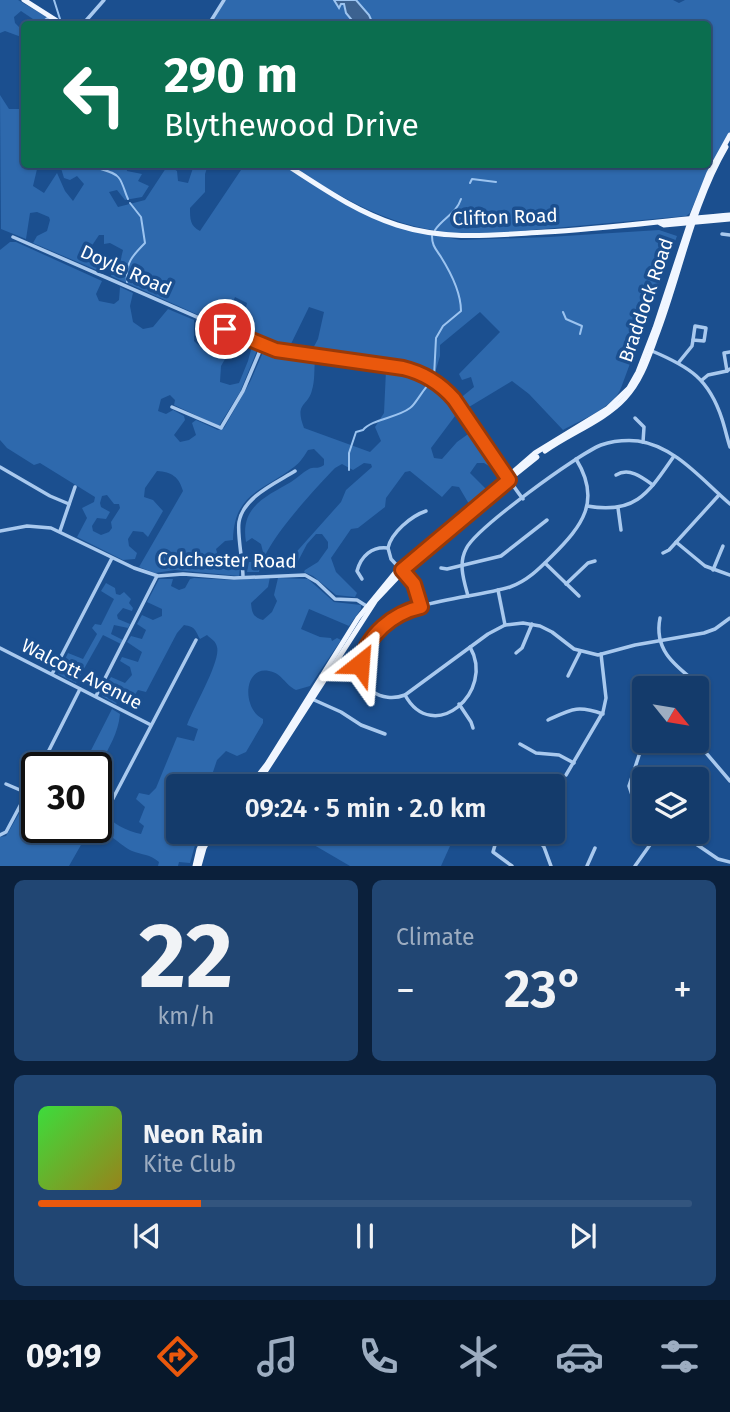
<!DOCTYPE html>
<html lang="en">
<head>
<meta charset="utf-8">
<style>
  body { margin:0; font-family:"Fira Sans",sans-serif; background:#214673; color:#f1f3f6; height:100vh; display:flex; flex-direction:column; font-size:26px; white-space:nowrap }
  * { box-sizing:border-box; margin:0 }
  p { font-size:23px; color:#9dadc1 }
  .icon { flex:none; width:38px; height:38px; fill:none; stroke:currentColor; stroke-width:2; stroke-linecap:round; stroke-linejoin:round }
  .map { position:relative; height:866px; overflow:hidden }
  .sheet { display:flex; flex-direction:column; gap:14px; padding:14px; background:#0b203b; flex:1 }
  .sheet>* { flex:none }
  .guide { position:absolute; left:21px; top:21px; width:690px; height:147px; border-radius:7px; box-shadow:0 2px 5px #0004,0 0 0 2px #33557e; background:#0b6e4f; color:#fff; overflow:hidden }
  .needle { width:46px; rotate:120deg }
  .buttons { position:absolute; left:632px; top:676px; display:grid; gap:14px }
  .buttons a { display:grid; place-items:center; width:77px; height:77px; border-radius:7px; background:#143b6b; box-shadow:0 2px 5px #0004,0 0 0 2px #33557e; font-size:35px }
  .speed { position:absolute; left:21px; top:752px; display:flex; gap:14px; font-size:35px; font-weight:700; text-align:center }
  .speed>* { display:grid; place-content:center; width:91px; height:91px; border-radius:50%; background:#143b6b; box-shadow:0 2px 5px #0004,0 0 0 2px #33557e; line-height:1 }
  .speed .limit { border:4px solid #111; border-radius:10px; background:#fff; color:#111 }
  .pin { position:absolute; display:grid; place-items:center; width:60px; height:60px; color:#fff; margin:-30px; border:4px solid #fff; border-radius:50%; box-shadow:0 2px 7px #0007 }
  .me { position:absolute; width:77px; margin:-38px; rotate:28deg; stroke-linejoin:round; filter:drop-shadow(0 0 5px #0008) }
  .turn { display:flex; align-items:center; gap:24px; height:147px; padding:0 28px; font-size:32px }
  .turn .icon { width:91px; height:91px; stroke-width:2.5 }
  .turn b { display:block; font-size:49px; line-height:60px }
  .big { font-size:52px; font-weight:600; line-height:1.1 }
  .sheet .tile { flex:1; display:flex; flex-direction:column; justify-content:center; gap:10px; min-width:0; padding:0 24px; border-radius:10px; background:#214673 }
  .sheet .dial { align-items:center; gap:0 }
  .dial b { font-size:91px; line-height:1 }
  .song { display:flex; align-items:center; gap:21px }
  .cover { width:84px; height:84px; border-radius:10px; background:linear-gradient(135deg,hsl(120 70% 55%),hsl(50 70% 35%)) }
  .played { height:7px; border-radius:4px; background:linear-gradient(90deg,#ea580c 25%,#33557e 25%) }
  .keys { display:flex; justify-content:space-around; direction:ltr }
  .heat { display:flex; justify-content:space-between; align-items:center; font-size:38px; direction:ltr }
  .sheet .tiles { flex:1; display:grid; gap:14px; grid-template-columns:1fr 1fr }
  .tile:last-child { grid-column:span 2 }
  .trip { position:absolute; left:166px; top:774px; width:399px; height:70px; border-radius:7px; background:#143b6b; box-shadow:0 2px 5px #0004,0 0 0 2px #33557e; font-weight:600; line-height:70px; text-align:center }
  .menu { display:flex; height:112px; justify-content:space-around; align-items:center; background:#08182b; color:#9dadc1 }
  .menu .icon { width:49px; height:49px }
  .menu .on { color:#ea580c }
  .menu b { font-size:32px; color:#f1f3f6 }
  .map>svg:first-child { display:block }
  .green { fill:#2e69ad; fill-rule:evenodd }
  .water { fill:#3c6290; stroke:#9cc4f0; stroke-width:2 }
  .lines { fill:none; stroke-linecap:round; stroke-linejoin:round }
  .stream { stroke:#9cc4f0; stroke-width:2 }
  .minor { stroke:#a9c9ee; stroke-width:3.5 }
  .major { stroke:#f0f6ff; stroke-width:5 }
  .route-casing { stroke:#983908; stroke-width:18 }
  .route { stroke:#ea580c; stroke-width:12 }
  .labels { text-anchor:middle; dominant-baseline:central; stroke-width:7; stroke-linejoin:round; paint-order:stroke }
  .street-label { font-size:19px; fill:#fff; stroke:#1b4f8f }
</style>
</head>
<body>
<div class="map">
<svg width="730" height="866" viewBox="0 0 730 866">
  <rect width="100%" height="100%" fill="#1b4f8f"/>
  <g class="green">
    <polygon points="0,0 18,0 47,17 39,23 21,11 14,17 15,23 20,28 28,19 35,24 24,24 24,38 5,31 0,33"/>
    <path d="M226 0H673L679 3 685 0H730V135L698 194 690 213 686 216 489 234C405 236 357 207 289 165L707 164V24H211Z"/>
    <path d="M0 95 9 109H24V164L38 165 33 186 44 193 57 173 65 191 73 201 84 184 77 176 70 180 64 178 60 165H126L127 171 142 174 138 181 149 186 142 197 125 200 117 190 109 192 118 207 145 200 168 165 177 171 178 181 188 183 194 165H208L205 174V192L190 208C190 219 190 226 200 231L241 170 242 165 281 164 350 207 383 222 416 232 461 240 549 237 659 230 677 236 621 388C613 408 581 420 563 430L529 394 512 381 464 410 458 400 474 387 471 377 462 380 459 374 500 332 480 312 440 345V356L435 373 405 363 311 352 318 339 324 312 309 307 289 348 251 339 229 328 231 323 243 320 247 303 235 297 223 326 111 276 112 269 119 266 123 250 110 243 104 244V235H99L91 247 98 253 104 263 101 272 33 243 37 236 47 231 50 220 49 217 37 212 30 213 26 239 1 229Z"/>
    <path d="M10 242H16L102 281 96 294 99 301 114 304 119 300 120 287 133 293 130 306 133 322 143 329 153 327 168 309 194 320V341L204 350 218 352 225 334 245 342 243 346 231 349 221 366 220 382 230 385 239 383 248 361 252 346 258 348 240 392 219 426 174 405 175 400 170 395 161 399 158 411 166 414 173 410 184 416 185 420 174 435 180 442 189 440 196 435 192 423 196 420 218 430 224 428 250 382 264 350 277 357 315 360C314 369 315 381 312 390 308 407 294 402 304 428L370 452 381 441 375 427 384 413 386 370C418 372 441 384 458 412L431 448 434 458 442 459 457 442 471 432 493 464 489 466 484 463H477L470 473 486 489 469 504 459 487 452 486 442 497 410 471 405 472 386 498 385 507 358 528 351 529 331 558 336 572 357 593 355 597 336 595 313 576 304 572 305 570 318 562 328 548V542L322 534H316L307 544 297 563 291 558 341 502 346 490 372 467 371 464 364 463 353 470 342 464 335 468C314 490 264 543 259 572H247L249 562H257L263 552 261 544 252 538 246 542C240 507 265 497 291 482 297 478 303 472 309 469 315 466 317 470 324 465V459L314 449 308 450C304 456 300 463 294 467 263 491 234 493 233 540L225 541 216 549 218 556 224 558 230 565 240 567 239 576 175 570 155 573 139 567 183 491C179 477 172 472 157 471L145 488 144 497 153 500 163 511 148 537 143 532 133 531 128 539 129 546 137 553 135 559 123 560 77 537 87 518 82 508 94 502 95 497 40 463 34 465 7 448 0 440V250ZM107 495 114 504H119L120 508 111 522 112 528 109 532 101 535 93 531 92 526 97 518 106 519 110 512 101 507 100 503 102 496Z"/>
    <path d="M270 577 268 587 251 603C252 613 253 617 263 620L272 612 277 601 274 595 278 578 308 579 334 602 361 605V609L349 626 309 609 301 629 320 637 331 638 332 641 337 638 341 640 310 686 296 690C285 685 282 673 269 671 243 666 242 709 263 719V723L246 752 237 756 226 751 217 760 212 775 202 778 195 786H182L177 783 169 795 178 801V831H201L197 838 190 863 179 862 178 866H158L159 862C150 854 142 855 132 851 118 844 106 828 90 829L69 866H0V837L6 836 20 812 32 814 37 810V828H96V809L104 811C111 824 127 831 141 834L144 826 139 822 145 807 136 799 139 793 149 795 156 788 177 737 194 741 198 729 187 725C193 708 221 661 217 647 216 641 211 639 207 635L200 639C195 630 196 627 184 625L177 633 146 692 138 690 134 696 124 694 116 704 102 696V691L111 677 125 683 132 675 130 667 120 661 122 657 138 662 142 652 127 642 131 636 142 639 146 630 137 624 142 615 153 620 162 616V609L147 602 159 579H173L171 586 179 590 185 588 190 579 194 578 233 580Z"/>
    <polygon points="106,583 115,588 116,594 120,595 124,592 131,599 129,603 133,608 132,611 123,608 117,615 118,619 130,624 128,628 114,625 111,634 123,640 121,644 103,635 76,683 58,674 68,653 83,659 97,634 92,628 95,624 101,625 114,599 101,591"/>
    <path d="M112 709 120 714C118 735 108 748 99 767L107 775 104 781 96 782V768H82Z"/>
    <polygon points="290,831 408,831 450,846 441,866 350,866"/>
  </g>
  <polygon class="water" points="334,0 356,0 369,15 373,24 355,24 346,13 344,4 341,4 339,8"/>
  <g class="lines">
    <g class="stream">
      <polyline points="54,0 60,19"/>
      <path d="M88 164C97 170 114 170 119 178 123 183 125 193 128 199"/>
      <polyline points="562,164 565,168"/>
      <polyline points="470,183 472,179 496,182"/>
      <path d="M435 230C444 217 456 214 461 199"/>
      <path d="M432 236C432 246 436 249 441 257 451 273 461 292 461 311L443 326 436 338 434 377"/>
      <path d="M127 282C125 263 133 255 145 243L141 217 130 203"/>
      <polyline points="563,312 566,319 582,326 580,334"/>
      <path d="M349 470V453L356 432 363 430C372 419 397 418 410 408 416 404 422 390 431 382"/>
    </g>
    <g class="minor">
      <polyline points="41,24 50,17"/>
      <polyline points="83,24 104,0"/>
      <polyline points="209,24 224,0"/>
      <polyline points="722,234 730,235"/>
      <path d="M13 237 268 348 403 368C460 380 489 456 523 499"/>
      <polygon points="695,326 706,328 704,341 693,340"/>
      <path d="M652 351C690 367 709 379 722 419 725 428 727 438 730 447"/>
      <polyline points="730,352 724,353 727,371 730,369"/>
      <polyline points="679,362 692,346 693,340"/>
      <polyline points="702,380 708,375 727,371"/>
      <polyline points="172,407 221,428 243,391 262,346"/>
      <polyline points="635,418 644,427 643,442"/>
      <path d="M576 459C602 501 582 526 552 556 539 569 527 581 510 587 472 599 414 598 384 626 374 634 364 648 361 661 356 688 382 704 405 695L488 634 505 625 523 623 540 626 552 632 574 649 598 655 635 645 704 633 715 629 730 618"/>
      <polyline points="0,467 50,496 69,504"/>
      <path d="M616 475C629 467 642 477 653 485"/>
      <path d="M587 506C636 515 649 492 674 456"/>
      <polyline points="618,508 621,530"/>
      <polyline points="0,531 27,526 51,528 134,568 158,576 183,574 234,578 305,575 317,582 335,599 357,600 368,607"/>
      <polyline points="60,531 75,487"/>
      <polyline points="676,542 705,566 730,575"/>
      <polyline points="663,553 669,550 719,495"/>
      <polyline points="545,563 579,596"/>
      <polyline points="441,568 447,569 501,556 547,520"/>
      <polyline points="713,570 723,546"/>
      <path d="M243 577C243 562 237 535 239 522 243 497 276 483 295 471"/>
      <path d="M362 579 357 571C361 556 372 546 388 548"/>
      <polyline points="566,584 588,563 595,561"/>
      <polyline points="498,590 505,625"/>
      <path d="M468 596C464 581 458 564 466 549 475 529 578 454 601 445 613 441 626 440 638 441 675 446 703 481 730 504"/>
      <path d="M421 606 414 584 391 559 388 548C391 533 411 516 426 511"/>
      <path d="M660 618C653 653 679 668 703 688"/>
      <polyline points="0,648 151,725"/>
      <polyline points="516,653 522,648 532,624"/>
      <polyline points="52,674 112,558"/>
      <polyline points="568,676 580,652"/>
      <path d="M405 695C433 746 496 692 470 647"/>
      <polyline points="96,696 157,576"/>
      <polyline points="312,699 341,712 361,725 385,734"/>
      <polyline points="459,704 471,722 473,728"/>
      <path d="M548 720C572 709 577 705 603 714"/>
      <polyline points="695,740 730,781"/>
      <polyline points="520,744 536,753 559,755 574,763"/>
      <polyline points="40,768 80,689"/>
      <polyline points="263,774 280,786"/>
      <polyline points="566,775 603,712 606,698 601,654"/>
      <polyline points="6,784 27,793"/>
      <polyline points="644,807 633,798 629,786 644,740"/>
      <polyline points="107,810 196,640"/>
      <polyline points="499,831 493,852 512,866"/>
      <polyline points="531,831 544,847 551,866"/>
      <polyline points="677,831 718,859 730,862"/>
      <polyline points="0,835 6,832 37,774"/>
      <polyline points="587,866 595,848"/>
      <polyline points="635,866 652,842 670,831"/>
    </g>
    <g class="major">
      <polyline points="24,0 62,24"/>
      <path d="M285 164C321 187 356 212 397 225 447 241 494 235 545 232 607 229 668 220 730 215"/>
      <polyline points="660,223 664,225 730,219"/>
      <path d="M545 451C570 433 604 421 625 398 641 381 648 359 656 337 680 275 692 205 726 147"/>
      <polyline points="512,477 537,457"/>
      <polyline points="250,786 267,764 358,618 394,574 535,453 607,409 629,388 638,372 655,328 692,216 709,173 730,135"/>
      <polyline points="256,786 376,600 409,565 462,520"/>
      <polyline points="195,866 199,849 208,831"/>
      <polyline points="199,866 204,848 213,831"/>
    </g>
  </g>
  <g class="lines">
    <defs>
      <path id="route" d="M225 329 276 350 403 368C424 373 440 383 454 399L509 480 402 570 414 584 421 607C393 613 367 635 360 664"/>
    </defs>
    <use href="#route" class="route-casing"/>
    <use href="#route" class="route"/>
  </g>
  <g class="labels">
    <g class="street-label">
      <text transform="translate(505 217) rotate(-2)">Clifton Road</text>
      <text transform="translate(126 270) rotate(24)">Doyle Road</text>
      <text transform="translate(646 300) rotate(-71)">Braddock Road</text>
      <text transform="translate(227 560) rotate(1)">Colchester Road</text>
      <text transform="translate(82 674) rotate(27)">Walcott Avenue</text>
    </g>
  </g>
</svg>
<div class="buttons">
<a><svg class="needle" viewBox="-14 -14 28 28"><path d="M0-13l5 13h-10z" fill="#e53935"/><path d="M0 13l5-13h-10z" fill="#9dadc1"/></svg></a>
<a><svg class="icon" aria-label="layers" viewBox="0 0 24 24"><path d="M12 4l9 5-9 5-9-5zM3 14l9 5 9-5"/></svg></a>
</div>
<div class="speed"><div class="limit">30</div></div>
<div class="pin" style="left:225px;top:329px;background:#d93025"><svg class="icon" aria-label="arrive" viewBox="0 0 24 24"><path d="M6 21V4h12l-3 4 3 4H6"/></svg></div>
<svg class="me" style="left:360px;top:664px" viewBox="-20 -20 40 40"><path d="M0-17L14 15 0 8-14 15z" fill="#ea580c" stroke="#fff" stroke-width="4"/></svg>
<div class="trip">09:24 · 5 min · 2.0 km</div>
<div class="guide">
<div class="turn"><svg class="icon" aria-label="left" viewBox="0 0 24 24"><path d="M17 20v-9H6M10 6l-5 5 5 5"/></svg><div><b>290 m</b>Blythewood Drive</div></div>
</div>
</div>
<section class="sheet">
<div class="tiles">
<div class="tile dial"><b>22</b><p>km/h</p></div>
<div class="tile"><p>Climate</p>
<div class="heat"><a>−</a><b class="big">23°</b><a>+</a></div>
</div>
<div class="tile">
<div class="song"><i class="cover"></i><div><b>Neon Rain</b><p>Kite Club</p></div></div>
<div class="played"></div>
<div class="keys"><svg class="icon" aria-label="previous" viewBox="0 0 24 24"><path d="M18 5L8 12l10 7zM5 5v14"/></svg><svg class="icon" aria-label="pause" viewBox="0 0 24 24"><path d="M8 5v14M16 5v14"/></svg><svg class="icon" aria-label="next" viewBox="0 0 24 24"><path d="M6 5l10 7-10 7zM19 5v14"/></svg></div>
</div>
</div>
</section>
<nav class="menu">
<b>09:19</b>
<svg class="icon on" aria-label="directions" viewBox="0 0 24 24"><path d="M12 3l9 9-9 9-9-9zM9 14v-3h6M13 9l2 2-2 2"/></svg>
<svg class="icon" aria-label="music" viewBox="0 0 24 24"><path d="M9 18V5l10-2v13"/><circle cx="6" cy="18" r="3"/><circle cx="16" cy="16" r="3"/></svg>
<svg class="icon" aria-label="phone" viewBox="0 0 24 24"><path d="M5 4h4l2 5-3 2q2 4 5 5l2-3 5 2v4C11 20 4 13 5 4z"/></svg>
<svg class="icon" aria-label="climate" viewBox="0 0 24 24"><path d="M12 3v18M4 7l16 10M4 17L20 7"/></svg>
<svg class="icon" aria-label="car" viewBox="0 0 24 24"><path d="M5 17H2v-5l4-1 3-4h7l3 4 3 1v5h-3M9 17h6M6 11h13"/><circle cx="7" cy="17" r="2"/><circle cx="17" cy="17" r="2"/></svg>
<svg class="icon" aria-label="filters" viewBox="0 0 24 24"><path d="M4 7h16M4 17h16"/><circle cx="9" cy="7" r="2"/><circle cx="15" cy="17" r="2"/></svg>
</nav>
</body>
</html>
